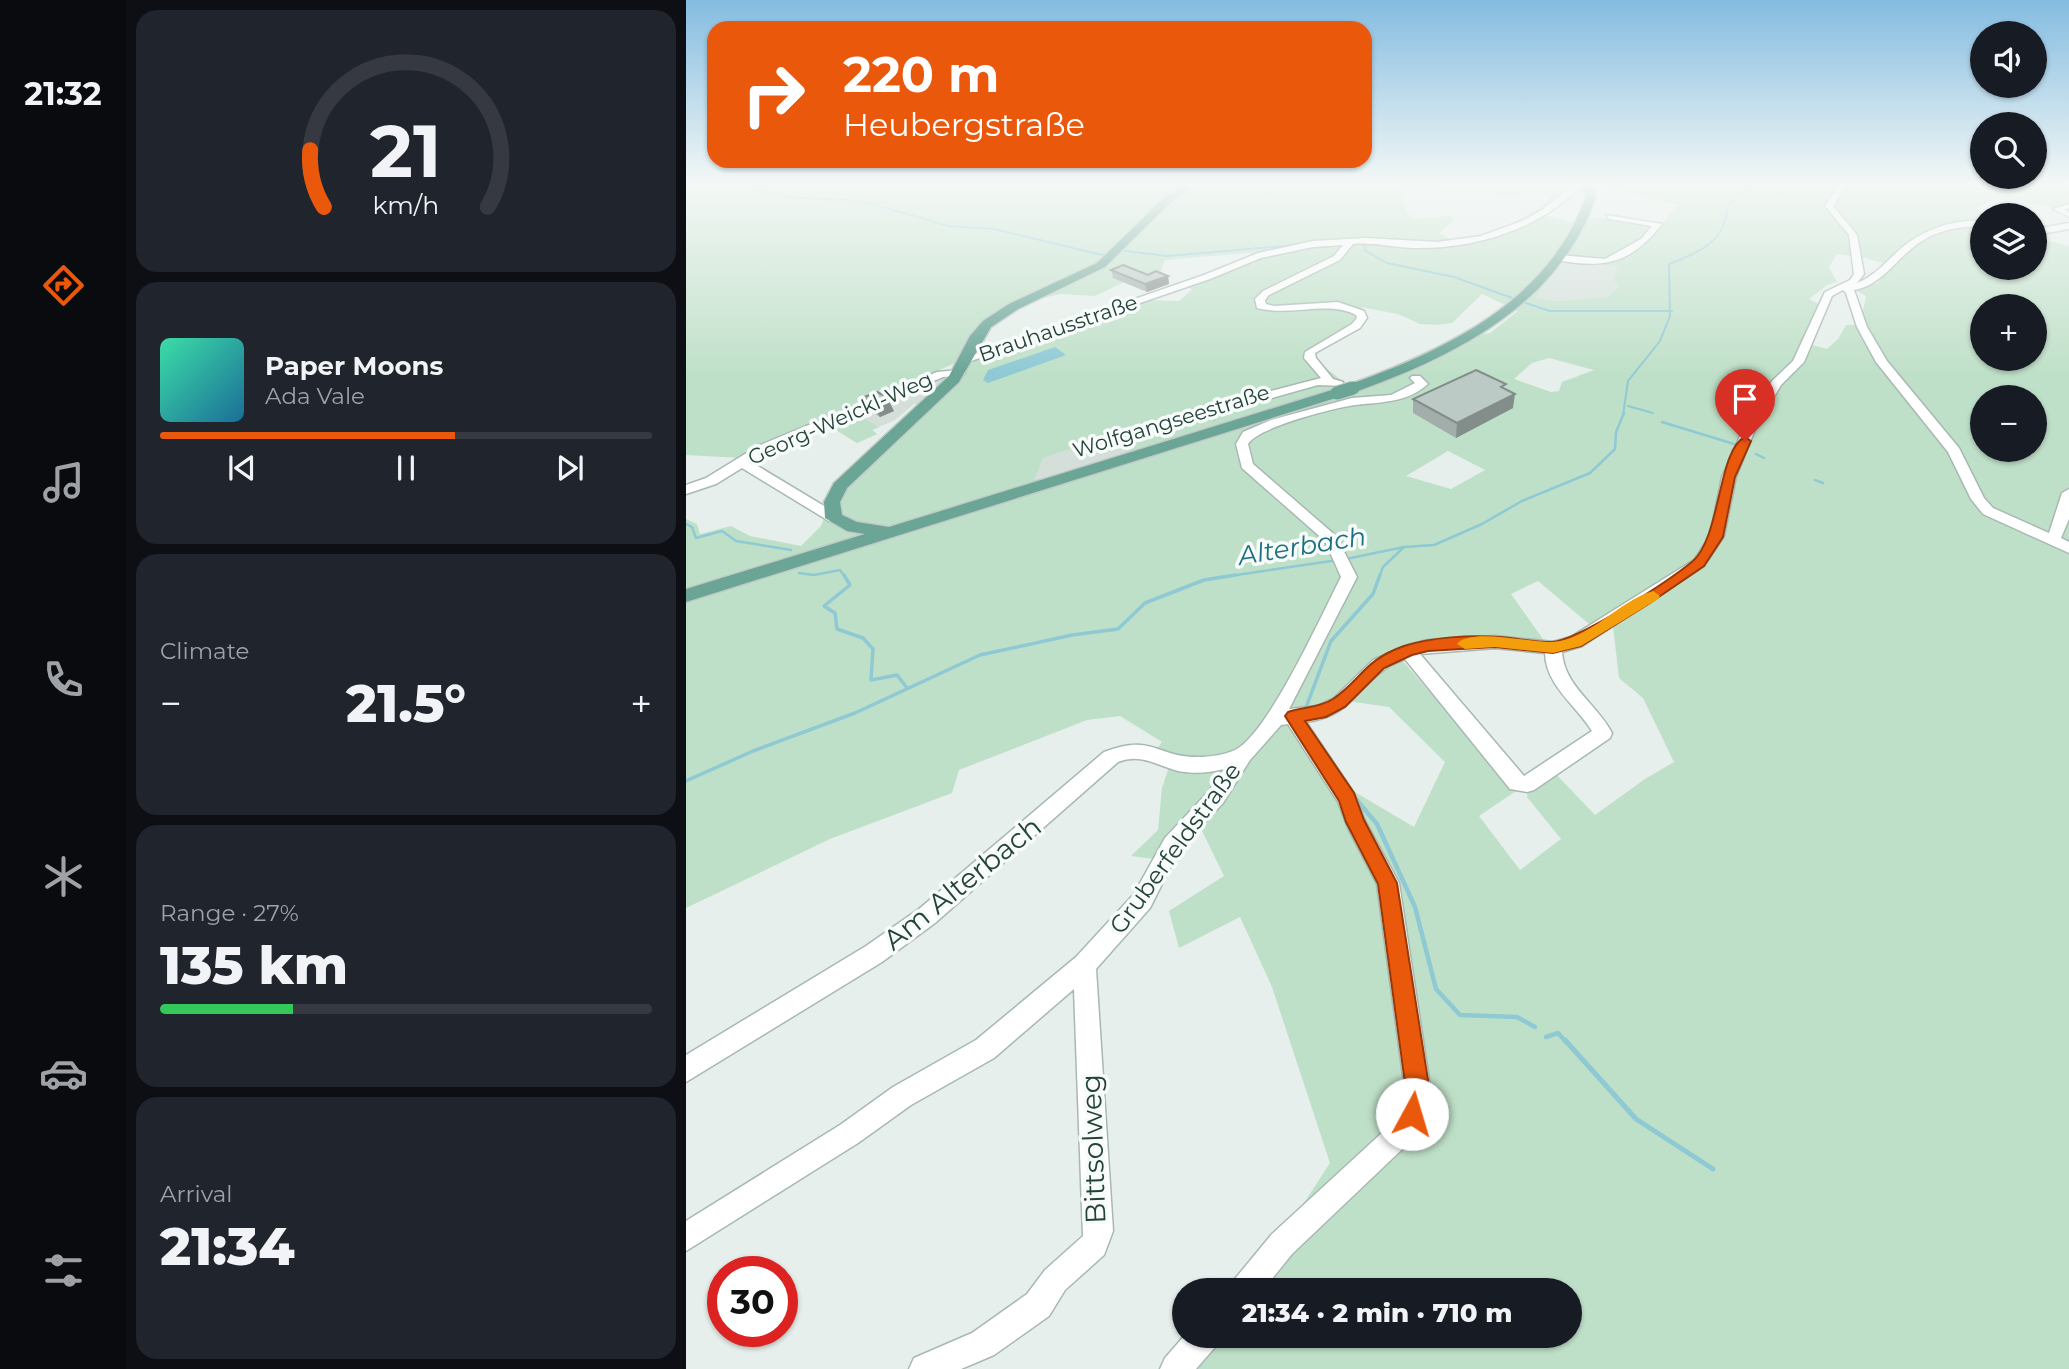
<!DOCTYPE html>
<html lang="en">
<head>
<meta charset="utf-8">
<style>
  body { margin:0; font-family:Montserrat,sans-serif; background:#20242c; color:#f1f3f6; height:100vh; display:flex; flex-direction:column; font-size:26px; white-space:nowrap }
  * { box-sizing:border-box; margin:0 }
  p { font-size:23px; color:#9ea1a6 }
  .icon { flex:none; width:38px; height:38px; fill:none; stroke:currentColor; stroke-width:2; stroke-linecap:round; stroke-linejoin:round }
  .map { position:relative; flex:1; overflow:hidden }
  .side { display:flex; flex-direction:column; gap:10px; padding:10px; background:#0d0f14; width:560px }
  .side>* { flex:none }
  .hud { position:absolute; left:21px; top:21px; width:665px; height:147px; border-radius:21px; box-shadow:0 2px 5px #0004; background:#ea580c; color:#fff; overflow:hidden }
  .buttons { position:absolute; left:1284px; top:21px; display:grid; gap:14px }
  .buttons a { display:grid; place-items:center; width:77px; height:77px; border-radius:50%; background:#171b24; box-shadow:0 2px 5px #0004; font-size:35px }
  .speed { position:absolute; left:21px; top:1256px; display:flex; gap:14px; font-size:35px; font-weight:700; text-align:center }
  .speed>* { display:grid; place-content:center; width:91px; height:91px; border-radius:50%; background:#171b24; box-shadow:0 2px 5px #0004; line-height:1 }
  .speed .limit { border:10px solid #d22; background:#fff; color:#111 }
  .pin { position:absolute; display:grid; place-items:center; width:60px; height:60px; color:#fff; margin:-72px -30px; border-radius:50% 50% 50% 0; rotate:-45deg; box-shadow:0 0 7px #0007 }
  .pin .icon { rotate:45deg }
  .me { position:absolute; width:77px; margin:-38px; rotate:6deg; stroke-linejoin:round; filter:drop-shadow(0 0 5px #0008) }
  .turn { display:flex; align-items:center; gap:24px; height:147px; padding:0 21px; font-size:32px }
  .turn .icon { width:91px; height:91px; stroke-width:2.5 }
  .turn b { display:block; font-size:49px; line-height:60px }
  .big { font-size:52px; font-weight:800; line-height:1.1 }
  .side .card { flex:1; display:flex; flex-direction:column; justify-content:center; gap:10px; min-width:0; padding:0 24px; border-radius:21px; background:#20242c }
  .side .dial { align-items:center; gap:0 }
  .dial svg { height:182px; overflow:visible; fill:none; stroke:#363941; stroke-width:7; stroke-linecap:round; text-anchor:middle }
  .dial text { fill:#f1f3f6; stroke:none }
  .song { display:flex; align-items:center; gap:21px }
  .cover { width:84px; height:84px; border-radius:10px; background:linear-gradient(135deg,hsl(160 70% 55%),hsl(200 70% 35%)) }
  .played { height:7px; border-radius:4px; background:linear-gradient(90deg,#ea580c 60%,#363941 60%) }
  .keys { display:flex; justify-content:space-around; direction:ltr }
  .heat { display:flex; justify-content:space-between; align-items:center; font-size:38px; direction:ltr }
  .charge { height:10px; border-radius:5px; background:linear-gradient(90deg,#34c759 27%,#363941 0) }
  .trip { position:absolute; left:486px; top:1278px; width:410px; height:70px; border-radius:35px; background:#171b24; box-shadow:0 2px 5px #0004; font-weight:800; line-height:70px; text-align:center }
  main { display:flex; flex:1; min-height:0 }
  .tab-bar { display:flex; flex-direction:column; width:126px; justify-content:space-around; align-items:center; background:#090b0e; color:#9ea1a6 }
  .tab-bar .icon { width:49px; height:49px }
  .tab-bar .selected { color:#ea580c }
  .tab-bar b { font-size:32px; color:#f1f3f6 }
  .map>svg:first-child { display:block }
  .built { fill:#d4dfda }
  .green { fill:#bfe0c8; fill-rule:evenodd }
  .water { fill:#8ec9d4 }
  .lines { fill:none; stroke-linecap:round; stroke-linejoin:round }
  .stream-far4 { stroke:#8ec9d4; stroke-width:2 }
  .stream-far3 { stroke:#8ec9d4; stroke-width:2.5 }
  .stream-far2 { stroke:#8ec9d4; stroke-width:3.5 }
  .stream-far1 { stroke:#8ec9d4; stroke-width:4.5 }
  .stream { stroke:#8ec9d4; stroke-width:5 }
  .minor-casing { stroke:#a8b8b2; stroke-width:3 }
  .major-casing { stroke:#c2cac8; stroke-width:3 }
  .minor { fill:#fff; fill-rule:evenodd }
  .major { fill:#6aa596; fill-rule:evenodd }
  .major-bridge-casing { stroke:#c2cac8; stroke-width:15; stroke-linecap:butt }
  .major-bridge { stroke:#6aa596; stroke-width:13 }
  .wall { fill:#a1aea9 }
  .shaded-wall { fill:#838d89 }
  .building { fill:#bbcac4; stroke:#838d89; stroke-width:2 }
  .route { fill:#ea580c; stroke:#983908; stroke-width:2 }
  .slow { fill:#f59e0b }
  .labels { text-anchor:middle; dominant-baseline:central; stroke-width:7; stroke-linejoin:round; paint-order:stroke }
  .far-street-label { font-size:21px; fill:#24423a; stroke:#f7fbf9 }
  .street-label { font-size:24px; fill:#24423a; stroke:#f7fbf9 }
  .water-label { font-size:26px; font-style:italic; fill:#1c6f80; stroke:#f7fbf9 }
  .near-street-label { font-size:28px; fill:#24423a; stroke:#f7fbf9 }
</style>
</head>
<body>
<main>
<nav class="tab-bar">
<b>21:32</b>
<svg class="icon selected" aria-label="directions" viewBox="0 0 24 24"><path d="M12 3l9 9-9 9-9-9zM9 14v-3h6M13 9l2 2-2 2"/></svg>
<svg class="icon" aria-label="music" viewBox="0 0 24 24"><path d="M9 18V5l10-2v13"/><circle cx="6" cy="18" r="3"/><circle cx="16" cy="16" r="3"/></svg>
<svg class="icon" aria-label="phone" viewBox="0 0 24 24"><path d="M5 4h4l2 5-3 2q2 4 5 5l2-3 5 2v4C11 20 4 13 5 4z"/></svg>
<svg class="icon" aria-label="climate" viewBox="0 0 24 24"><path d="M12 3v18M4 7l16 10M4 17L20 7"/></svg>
<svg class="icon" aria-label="car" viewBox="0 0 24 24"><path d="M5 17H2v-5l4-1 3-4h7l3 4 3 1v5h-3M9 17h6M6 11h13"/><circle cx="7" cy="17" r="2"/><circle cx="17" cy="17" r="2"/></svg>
<svg class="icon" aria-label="filters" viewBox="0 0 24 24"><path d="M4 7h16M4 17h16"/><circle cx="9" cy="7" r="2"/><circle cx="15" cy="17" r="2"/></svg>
</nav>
<section class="side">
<div class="card dial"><svg viewBox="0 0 100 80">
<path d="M14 69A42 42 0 1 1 86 69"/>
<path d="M14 69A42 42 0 0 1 8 44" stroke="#ea580c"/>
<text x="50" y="56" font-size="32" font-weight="700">21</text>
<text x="50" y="72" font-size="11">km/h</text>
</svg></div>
<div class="card">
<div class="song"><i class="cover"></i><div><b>Paper Moons</b><p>Ada Vale</p></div></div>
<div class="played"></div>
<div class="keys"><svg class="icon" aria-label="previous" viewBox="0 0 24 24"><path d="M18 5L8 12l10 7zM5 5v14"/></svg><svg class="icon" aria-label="pause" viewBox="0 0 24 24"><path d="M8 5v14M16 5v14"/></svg><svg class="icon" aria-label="next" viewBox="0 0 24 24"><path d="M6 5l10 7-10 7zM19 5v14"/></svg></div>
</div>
<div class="card"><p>Climate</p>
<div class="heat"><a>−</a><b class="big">21.5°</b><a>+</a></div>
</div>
<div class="card"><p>Range · 27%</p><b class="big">135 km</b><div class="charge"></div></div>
<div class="card"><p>Arrival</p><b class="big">21:34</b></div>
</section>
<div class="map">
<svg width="1383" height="1369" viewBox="0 0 1383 1369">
  <rect width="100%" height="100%" fill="#e6efeb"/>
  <g class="built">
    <polygon points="876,261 933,267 934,286 921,297 871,301 849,298"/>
    <polygon points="264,375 236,405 228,404 209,420 186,430 191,434 171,443 147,428 249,378"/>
    <polygon points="428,435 443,451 443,462 389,479 347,480 357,458"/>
  </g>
  <g class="green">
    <path d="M0 183H894L885 198 858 215 888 223 903 217 976 224 992 205 922 187 923 183H1383V213L1376 209 1324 200H1307L1289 209 1301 215 1281 222 1297 225V268H1349V237L1383 246V1369H473L505 1335H884V1290H548L588 1249 644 1163 586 987 554 917 493 948 483 911 538 876 506 810 468 859 445 856 472 830 476 788 486 758 471 749 476 742 434 716 401 720 273 770 266 793 144 839 0 908V519L11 524 14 534 45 526 64 536 115 546 135 526 150 487 264 378 276 360 55 458 0 455ZM716 186 760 192 828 195 853 193 865 197C853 212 799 239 779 241 770 242 761 237 753 233L769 220 764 216 728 219 719 211ZM586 251 501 284 506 290 493 301 456 300 362 333 349 329 304 346 289 333 339 301 376 294 409 296 449 277 475 271 479 260ZM1151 254 1180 258 1206 266 1192 283 1171 291 1180 296 1174 325H1160L1152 339 1141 349 1116 342 1133 304 1123 299 1141 285 1151 282 1143 267ZM876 261 932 267 927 280 934 286 921 297 871 301 849 298ZM796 294 832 311 804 333 768 338 699 373 661 385 628 358 632 348 680 317 675 307 712 314 734 324 750 325 766 323ZM1297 306H1349V359H1297ZM863 358 908 370 876 382 873 391 865 392 828 379 846 363ZM1297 397H1349V450H1297ZM428 435 443 451V461L389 479 348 480 357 458ZM762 451 799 470 765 489 720 476ZM852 581 909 629 927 626 933 678 957 698 988 762 959 779 909 815 866 770 843 786 841 797 875 839 834 870 793 816 830 791 708 651C736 630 824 640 859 642L825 594ZM647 699 703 707 759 762 728 827 667 791 646 783 606 722Z"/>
    <polygon points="174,416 193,427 186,430 191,434 171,443 147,428"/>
  </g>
  <polygon class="water" points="369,347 380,355 302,383 297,380 302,370"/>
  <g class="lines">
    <g class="stream-far4">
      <polyline points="11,183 81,186 81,192 101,197 175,201 263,226 308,229 416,255 423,252"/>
      <polyline points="677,243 680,251 701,263 768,277 829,299"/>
      <polyline points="439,251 481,256 611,245"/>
      <polyline points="840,303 864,311 986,311"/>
      <polyline points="942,406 967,413"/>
      <path d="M937 415 942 381 974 341 984 316 983 264C1012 253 1040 242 1041 207L1066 183"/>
    </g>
    <g class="stream-far3">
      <polyline points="976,422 1048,444"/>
      <polyline points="1070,454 1078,458"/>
      <polyline points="1129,480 1137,483"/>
      <polyline points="0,524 6,527 10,538 36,531 50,541 105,550"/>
      <polyline points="660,559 718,547 748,545 796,524 836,501 904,473 929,449 930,432 938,413"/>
      <polyline points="113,573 128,575 154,570 159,577"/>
      <polyline points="537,577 652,560"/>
      <polyline points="693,577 697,567 717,548"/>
    </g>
    <g class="stream-far2">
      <polyline points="158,575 164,585 138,606 149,613 151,629 177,638 187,649 185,680 211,675 221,688"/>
      <polyline points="619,710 645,641 687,594 694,575"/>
      <polyline points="0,781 67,751 169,713 294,655 386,635 432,629 459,603 518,580 549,575"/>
    </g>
    <g class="stream-far1">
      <polyline points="668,797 691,824 729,907 750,989 774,1015 831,1017 849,1027"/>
      <polyline points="860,1037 872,1033 880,1042"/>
    </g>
    <polyline class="stream" points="879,1040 950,1119 1027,1169"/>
    <defs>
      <g id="minor">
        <path d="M890 183H898C854 230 790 249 726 248 706 247 687 242 667 244L654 260 583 295 579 300 580 304 588 306 652 302 678 311 681 318 674 328 629 353 630 358 647 379 657 382V386L632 385 540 411 532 413 528 419 518 416 523 408 532 405 635 378 618 358 619 352 666 324 671 318 670 315C642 300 605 317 571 308L569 299 577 291 648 256 657 245 627 247 575 258 524 279 285 361 275 359 518 275 572 253 627 241 680 238 751 242 795 236 836 221 856 210Z"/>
        <path d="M1155 183H1162L1147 206 1171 235 1178 274 1171 283C1187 277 1198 264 1210 253 1233 231 1265 219 1297 221V227C1272 225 1244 232 1225 249 1207 264 1193 286 1168 290L1181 327 1201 361 1273 448 1298 498 1307 508 1363 533 1376 493 1383 489V519L1375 538 1383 542V553L1297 514 1285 499 1262 452 1190 362 1171 327 1160 293 1157 290 1146 296 1118 362 1095 385 1070 427 1050 477 1038 536 1018 566 896 646 876 652C878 686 911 704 926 733L924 738 848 790 841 792 824 789 719 659C713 662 704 665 699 669 668 691 663 717 620 722L668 793 678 819 713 883 746 1099 729 1137 606 1254 577 1290H543L548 1280 586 1234 711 1119 720 1098 691 884 662 828 652 802 602 724 595 725 564 760 537 803 493 850 464 908 410 969 427 1231 418 1255 379 1290 363 1316 308 1355 275 1369H223L228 1358 286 1333 341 1294 359 1270 397 1236 388 989 308 1058 225 1105 172 1143 0 1251V1221L154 1125 207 1087 290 1040 390 957 448 894 479 838 523 791 538 769C523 773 508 774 492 771 470 765 455 753 432 762L249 923 196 962 0 1082V1055L180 946 233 909 418 752C467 733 469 757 512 757 523 757 538 755 549 750 582 734 636 614 655 577L639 541 556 468 550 444 557 432 585 420 666 398 705 395 729 383 724 378 726 376H734L742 384C721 403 695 402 669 405 648 408 572 427 562 444L567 464 650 536 671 577 603 709 631 706 648 698 687 660 722 645 742 640 809 636 867 642 885 637 1008 560 1024 536 1036 477 1058 427 1086 381 1107 361 1139 292 1164 280 1168 274 1163 235 1139 206ZM809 648 859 653C860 686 890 705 906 731L838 776 734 654Z"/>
        <polygon points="1383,204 1383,208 1378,210 1383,212 1383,217 1367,209"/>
        <path d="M920 215 976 224C945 264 918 269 870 260L868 258 873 255 919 259 955 239 966 226 923 219Z"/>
        <polygon points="1383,223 1383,229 1349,235 1349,229"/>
        <polygon points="273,370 279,373 277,375 257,377 82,452 65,462 153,515 153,521 143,521 56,468 30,484 0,494 0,485 20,478 72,446 251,372"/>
        <polygon points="499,1335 534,1335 530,1346 510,1369 474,1369 479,1358"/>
      </g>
      <g id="major">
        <polygon points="500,183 511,183 485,202 419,267 332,309 305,327 273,382 161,488 154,502 156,515 171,522 203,527 646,390 656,390 656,396 0,602 0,589 179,534 161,531 139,518 138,502 148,483 263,376 284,336 297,321 323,304 411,263 478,198"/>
        <path d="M895 183H904L910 197C873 304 771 355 672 391H662V385C760 350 862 302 900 197Z"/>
      </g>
    </defs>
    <use href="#minor" class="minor-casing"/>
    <use href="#major" class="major-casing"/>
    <use href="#minor" class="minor"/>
    <use href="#major" class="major"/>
    <defs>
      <polyline id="major-bridge" points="651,393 667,388"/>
    </defs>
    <use href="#major-bridge" class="major-bridge-casing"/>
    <use href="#major-bridge" class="major-bridge"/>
  </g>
  <g class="wall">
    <polygon points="425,270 482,276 483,284 461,292 427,278"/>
    <polygon points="820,389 827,408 770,438 727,413 727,399"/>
    <polygon points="178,397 208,411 194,417 185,411"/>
  </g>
  <g class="shaded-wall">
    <polygon points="482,276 483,284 461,292 459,284"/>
    <polygon points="829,394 827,408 770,438 771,423"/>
    <polygon points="201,397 208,411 194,417 187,403"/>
  </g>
  <g class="building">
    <polygon points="437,265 462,275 470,271 482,276 459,284 425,270"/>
    <polygon points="790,370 820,384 815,387 829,394 771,423 727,399"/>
    <polygon points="191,392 201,397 187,403 178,397"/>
  </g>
  <linearGradient id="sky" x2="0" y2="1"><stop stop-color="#84bce0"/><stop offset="0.49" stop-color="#f4f8f6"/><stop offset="1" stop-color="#f4f8f6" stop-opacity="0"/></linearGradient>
  <rect width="1383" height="375" fill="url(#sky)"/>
  <path class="route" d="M1059 437 1065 441 1049 477 1037 537 1018 566 961 605 895 646 867 653 809 647 742 651 726 655 698 668 659 707 640 717 619 721 668 793 678 820 711 883 745 1099 735 1122 726 1125 718 1122 715 1114 721 1098 692 884 660 822 653 801 599 716 602 712C617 707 633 708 647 699 676 679 678 660 718 646 746 637 783 635 813 637 830 638 848 642 865 642 892 641 984 580 1007 561 1035 536 1032 449 1059 437Z"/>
  <path class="slow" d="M967 591 974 596 972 599 895 646 867 653 809 647 779 649 771 644C783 627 846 643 866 642 904 640 932 601 967 591Z"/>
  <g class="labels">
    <g class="far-street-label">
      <text transform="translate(372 328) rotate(-19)">Brauhausstraße</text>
      <text transform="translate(154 418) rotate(-24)">Georg-Weickl-Weg</text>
      <text transform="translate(485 421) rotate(-17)">Wolfgangseestraße</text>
    </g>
    <g class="street-label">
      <text transform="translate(489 848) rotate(-54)">Gruberfeldstraße</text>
    </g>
    <g class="water-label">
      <text transform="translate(616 546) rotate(-9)">Alterbach</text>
    </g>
    <g class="near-street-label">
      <text transform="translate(276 883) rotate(-39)">Am Alterbach</text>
      <text transform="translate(407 1149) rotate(-92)">Bittsolweg</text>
    </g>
  </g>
</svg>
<div class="buttons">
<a><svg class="icon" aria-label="sound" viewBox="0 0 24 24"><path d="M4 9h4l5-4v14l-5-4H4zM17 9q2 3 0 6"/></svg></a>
<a><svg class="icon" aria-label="search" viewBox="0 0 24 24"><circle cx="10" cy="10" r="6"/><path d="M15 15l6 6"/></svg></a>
<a><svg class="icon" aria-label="layers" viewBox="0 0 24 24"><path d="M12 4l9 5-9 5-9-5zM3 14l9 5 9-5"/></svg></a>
<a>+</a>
<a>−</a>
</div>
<div class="speed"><div class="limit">30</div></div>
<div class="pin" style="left:1059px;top:441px;background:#d93025"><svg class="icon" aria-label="arrive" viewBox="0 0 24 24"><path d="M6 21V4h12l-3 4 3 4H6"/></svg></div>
<svg class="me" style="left:726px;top:1114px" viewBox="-20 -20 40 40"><circle r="19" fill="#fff"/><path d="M0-13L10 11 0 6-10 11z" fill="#ea580c"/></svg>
<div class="trip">21:34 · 2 min · 710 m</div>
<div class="hud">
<div class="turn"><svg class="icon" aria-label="right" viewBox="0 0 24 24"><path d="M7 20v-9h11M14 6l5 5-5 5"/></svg><div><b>220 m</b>Heubergstraße</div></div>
</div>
</div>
</main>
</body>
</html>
